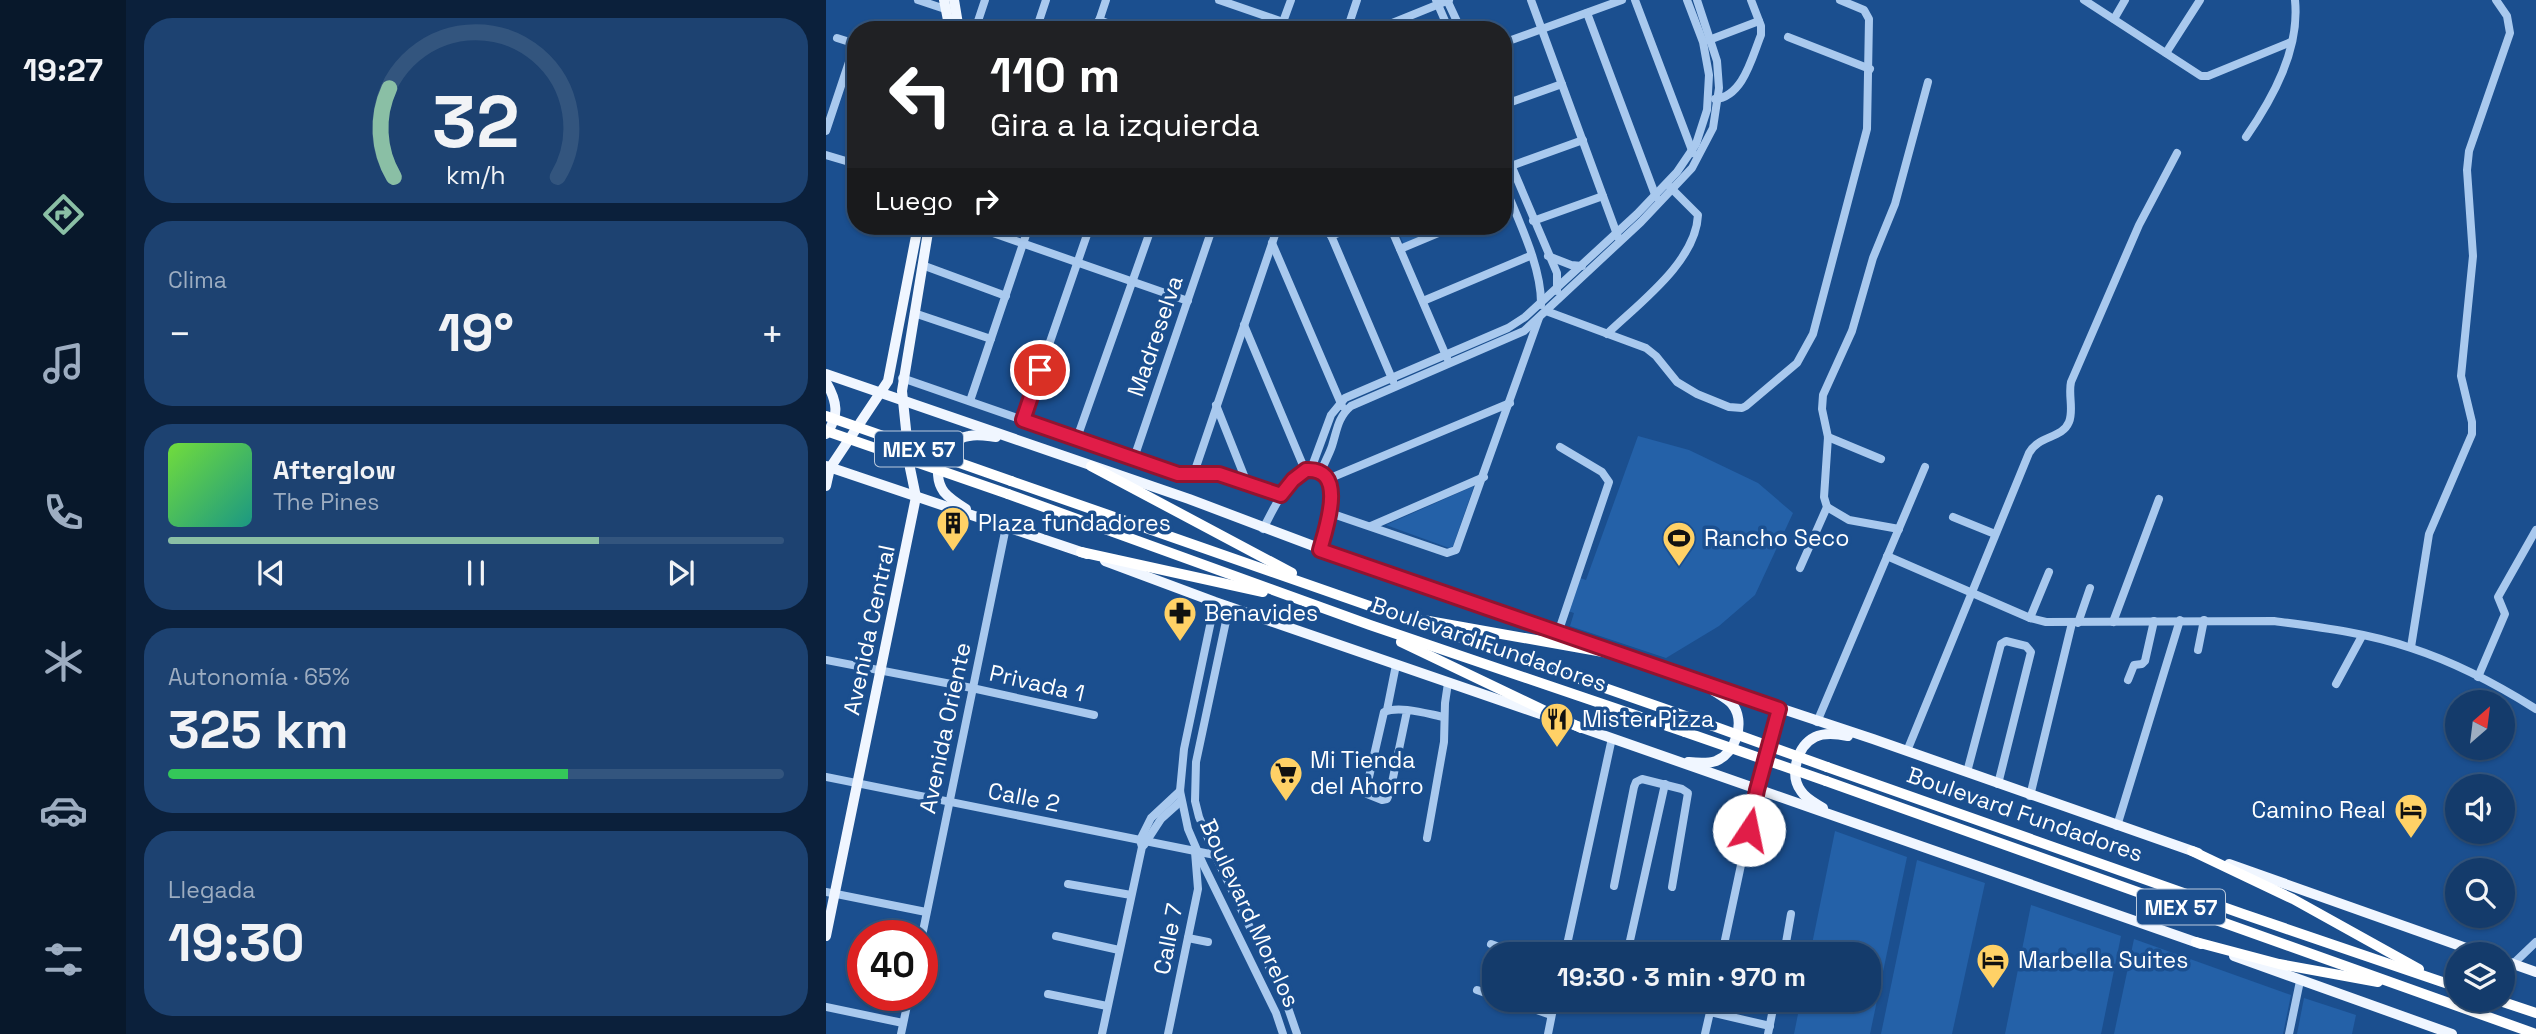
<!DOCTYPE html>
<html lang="es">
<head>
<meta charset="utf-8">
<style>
  body { margin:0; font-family:"Space Grotesk",sans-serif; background:#1d4271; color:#f1f3f6; height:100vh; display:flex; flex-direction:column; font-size:26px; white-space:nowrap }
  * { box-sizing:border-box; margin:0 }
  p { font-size:23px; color:#9dadc1 }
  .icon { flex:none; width:38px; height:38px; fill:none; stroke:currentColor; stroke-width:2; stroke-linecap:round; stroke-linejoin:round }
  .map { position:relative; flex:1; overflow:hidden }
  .details { display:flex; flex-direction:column; gap:18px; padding:18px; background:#0b203b; width:700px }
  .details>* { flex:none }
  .hud { position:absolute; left:21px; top:21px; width:665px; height:214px; border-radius:28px; box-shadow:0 2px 5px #0004,0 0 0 2px #33557e; background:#202124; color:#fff; overflow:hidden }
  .needle { width:46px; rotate:28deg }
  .tools { position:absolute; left:1619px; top:690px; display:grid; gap:14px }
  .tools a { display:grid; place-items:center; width:70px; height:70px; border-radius:50%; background:#143b6b; box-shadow:0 2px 5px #0004,0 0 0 2px #33557e; font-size:35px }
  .speed { position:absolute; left:21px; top:920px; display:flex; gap:14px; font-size:35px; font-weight:700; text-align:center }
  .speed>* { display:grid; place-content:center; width:91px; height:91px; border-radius:50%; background:#143b6b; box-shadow:0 2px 5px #0004,0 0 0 2px #33557e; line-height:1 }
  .speed .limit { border:10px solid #d22; background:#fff; color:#111 }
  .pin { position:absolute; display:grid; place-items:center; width:60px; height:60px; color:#fff; margin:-30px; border:4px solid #fff; border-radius:50%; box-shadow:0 2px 7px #0007 }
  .me { position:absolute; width:77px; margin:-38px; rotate:11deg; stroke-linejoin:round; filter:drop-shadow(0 0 5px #0008) }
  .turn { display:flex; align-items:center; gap:24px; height:147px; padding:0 28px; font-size:32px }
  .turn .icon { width:91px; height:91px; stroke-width:2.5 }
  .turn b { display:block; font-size:49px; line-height:60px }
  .then { display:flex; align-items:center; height:66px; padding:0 28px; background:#0003; gap:14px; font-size:26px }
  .big { font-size:52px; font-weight:700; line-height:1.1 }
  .details .card { flex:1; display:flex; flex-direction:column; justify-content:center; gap:10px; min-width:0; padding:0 24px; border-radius:28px; background:#1d4271 }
  .details .dial { align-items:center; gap:0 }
  .dial svg { height:182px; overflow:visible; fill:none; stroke:#33557e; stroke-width:7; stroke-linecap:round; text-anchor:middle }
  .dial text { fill:#f1f3f6; stroke:none }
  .song { display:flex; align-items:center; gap:21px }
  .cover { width:84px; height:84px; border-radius:10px; background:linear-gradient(135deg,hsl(100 70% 55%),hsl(170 70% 35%)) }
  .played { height:7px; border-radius:4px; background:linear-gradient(90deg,#8abfa5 70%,#33557e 70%) }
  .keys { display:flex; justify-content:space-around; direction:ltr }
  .heat { display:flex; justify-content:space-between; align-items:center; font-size:38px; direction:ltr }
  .charge { height:10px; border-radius:5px; background:linear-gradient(90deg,#34c759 65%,#33557e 0) }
  .trip { position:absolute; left:656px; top:942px; width:399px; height:70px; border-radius:28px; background:#143b6b; box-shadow:0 2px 5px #0004,0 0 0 2px #33557e; font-weight:700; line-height:70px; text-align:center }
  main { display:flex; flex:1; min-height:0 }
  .menu { display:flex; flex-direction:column; width:126px; justify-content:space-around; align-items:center; background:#08182b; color:#9dadc1 }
  .menu .icon { width:49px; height:49px }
  .menu .on { color:#8abfa5 }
  .menu b { font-size:32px; color:#f1f3f6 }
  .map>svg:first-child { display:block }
  .green { fill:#2461a8 }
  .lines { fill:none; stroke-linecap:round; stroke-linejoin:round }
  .minor { stroke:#a9c9ee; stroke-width:8 }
  .major { stroke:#f0f6ff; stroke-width:10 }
  .highway { stroke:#fff; stroke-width:10 }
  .highway-bridge { stroke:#fff; stroke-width:10 }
  .route-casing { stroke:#92132f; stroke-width:18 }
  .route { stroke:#e11d48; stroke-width:12 }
  .labels { text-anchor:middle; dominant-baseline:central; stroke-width:7; stroke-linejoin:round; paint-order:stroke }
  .shield { fill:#1b4f8f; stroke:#bbcadd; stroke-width:2 }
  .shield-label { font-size:21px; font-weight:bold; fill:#fff }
  .street-label { font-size:23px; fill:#fff; stroke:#1b4f8f }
  .poi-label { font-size:23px; fill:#fff; stroke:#1b4f8f; text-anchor:start }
</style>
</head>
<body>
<main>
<nav class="menu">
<b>19:27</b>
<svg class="icon on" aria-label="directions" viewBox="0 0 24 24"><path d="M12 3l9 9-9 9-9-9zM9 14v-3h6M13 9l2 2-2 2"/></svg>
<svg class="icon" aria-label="music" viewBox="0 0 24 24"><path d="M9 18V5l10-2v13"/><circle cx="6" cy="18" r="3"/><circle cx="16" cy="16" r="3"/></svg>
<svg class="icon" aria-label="phone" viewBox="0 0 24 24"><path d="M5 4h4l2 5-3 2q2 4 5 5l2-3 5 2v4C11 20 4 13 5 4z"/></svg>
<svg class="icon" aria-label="climate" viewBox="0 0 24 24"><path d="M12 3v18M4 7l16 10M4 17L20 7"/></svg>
<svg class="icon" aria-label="car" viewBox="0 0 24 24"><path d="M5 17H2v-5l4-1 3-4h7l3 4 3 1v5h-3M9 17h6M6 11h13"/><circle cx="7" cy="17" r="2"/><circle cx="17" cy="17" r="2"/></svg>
<svg class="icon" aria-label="filters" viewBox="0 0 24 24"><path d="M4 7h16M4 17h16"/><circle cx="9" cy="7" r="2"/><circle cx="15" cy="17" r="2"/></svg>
</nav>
<section class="details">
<div class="card dial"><svg viewBox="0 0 100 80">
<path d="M14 69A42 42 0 1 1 86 69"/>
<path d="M14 69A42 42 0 0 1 12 30" stroke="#8abfa5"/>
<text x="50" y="56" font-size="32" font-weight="700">32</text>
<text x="50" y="72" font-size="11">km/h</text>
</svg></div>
<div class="card"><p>Clima</p>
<div class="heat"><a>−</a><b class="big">19°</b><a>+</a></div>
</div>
<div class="card">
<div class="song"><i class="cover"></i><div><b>Afterglow</b><p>The Pines</p></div></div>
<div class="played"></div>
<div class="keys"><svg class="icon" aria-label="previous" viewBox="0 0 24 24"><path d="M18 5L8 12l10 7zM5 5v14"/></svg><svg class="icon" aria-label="pause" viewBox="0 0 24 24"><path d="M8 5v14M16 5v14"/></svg><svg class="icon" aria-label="next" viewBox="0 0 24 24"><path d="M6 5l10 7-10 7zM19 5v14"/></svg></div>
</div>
<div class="card"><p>Autonomía · 65%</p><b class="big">325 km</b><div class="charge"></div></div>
<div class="card"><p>Llegada</p><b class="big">19:30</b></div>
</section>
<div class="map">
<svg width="1710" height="1034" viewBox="0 0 1710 1034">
  <rect width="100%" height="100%" fill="#1b4f8f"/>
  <g class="green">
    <polygon points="570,226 622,226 578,245"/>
    <polygon points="812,436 863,450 932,483 967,513 929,595 893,626 840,658 744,626 748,613 742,611 754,578 760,580"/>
    <polygon points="648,486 626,549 560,525"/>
    <polygon points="1009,831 1081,857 1044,1034 968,1034 975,999 1043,999 1043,954 984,954"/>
    <polygon points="1091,860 1159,883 1126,1034 1055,1034"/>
    <polygon points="1205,905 1295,936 1275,1034 1179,1034"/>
    <polygon points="1308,939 1465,995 1457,1034 1288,1034"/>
    <polygon points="1478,998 1530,1015 1526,1034 1471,1034"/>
  </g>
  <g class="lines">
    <g class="minor">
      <polyline points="92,0 122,10"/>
      <polyline points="393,0 457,22"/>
      <polyline points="610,0 623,30"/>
      <polyline points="621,0 635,30"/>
      <polyline points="705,0 792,237"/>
      <polyline points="809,0 867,153"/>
      <polyline points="1258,0 1375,76 1382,76 1465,42"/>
      <polyline points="761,13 830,197"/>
      <polyline points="1288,19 1299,0"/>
      <polyline points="273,20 300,30"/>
      <polyline points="149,30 159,0"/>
      <polyline points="210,30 220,0"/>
      <polyline points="270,30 280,0"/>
      <polyline points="454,30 465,0"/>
      <polyline points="521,30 531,0"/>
      <polyline points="549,30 623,0"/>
      <polyline points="962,37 1044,69"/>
      <polyline points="11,38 30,44"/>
      <polyline points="883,40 933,21"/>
      <polyline points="677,43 796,0"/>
      <polyline points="1340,53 1374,0"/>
      <path d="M889 99C917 97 926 57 935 35V26L925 0"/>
      <polyline points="677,105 736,84"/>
      <polyline points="0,131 29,44"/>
      <path d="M1420 137C1447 98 1474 49 1469 0"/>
      <polyline points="677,146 731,273 731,291"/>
      <polyline points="0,155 30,164"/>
      <polyline points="685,166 757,140"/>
      <path d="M677 182C691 218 716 266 715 305"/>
      <polyline points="707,221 777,196"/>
      <polyline points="147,226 362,301"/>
      <polyline points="501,226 567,381"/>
      <polyline points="564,226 621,358"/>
      <polyline points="505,236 529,226"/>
      <polyline points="446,243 516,406"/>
      <polyline points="574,249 629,226"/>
      <polyline points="722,256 745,265 756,266"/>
      <polyline points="96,265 180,296"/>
      <polyline points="597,301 704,256"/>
      <polyline points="720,311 820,348 830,356 851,382 871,394 903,407 916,408 920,406 971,363 987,334 1041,129 1043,19 1038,10 1014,0"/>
      <polyline points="88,313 165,339"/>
      <polyline points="418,325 479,470"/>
      <path d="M781 334C812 304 870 262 872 215L844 187"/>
      <polyline points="76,378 352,474 393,474 455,495"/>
      <polyline points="144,401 203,226"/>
      <polyline points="390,405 421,483"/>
      <polyline points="197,420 264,226"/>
      <polyline points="1002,437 1055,459"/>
      <polyline points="251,438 326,226"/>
      <polyline points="308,458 387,226"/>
      <polyline points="485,469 505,415 519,398 682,328 699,317 811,214 851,172 870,144 881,110 883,75 877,42 861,0"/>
      <path d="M495 472C498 463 503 455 506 446 511 430 512 417 525 406L698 331 815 222 866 168 887 128 893 88 891 61 871 0"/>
      <polyline points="368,473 452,226"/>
      <polyline points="502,479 684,403"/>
      <polyline points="1001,507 1023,520 1073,529"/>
      <polyline points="504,513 621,553 630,550 713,318"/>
      <polyline points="1127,517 1169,534"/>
      <polyline points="545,526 658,477"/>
      <path d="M437 529C448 508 459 483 479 470H488"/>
      <path d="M494 550C500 530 514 494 499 476"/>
      <path d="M1061 556 1204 618 1220 622 1448 621C1493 627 1542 633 1585 648 1628 662 1672 685 1710 709"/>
      <polyline points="974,568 1001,507 998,497 1002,437 996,409 997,395 1026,331 1047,258 1069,204 1102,82"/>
      <polyline points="389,602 358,749 354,791 362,829 377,864 450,1013 457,1034"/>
      <polyline points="403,607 370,762 369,801 373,817 389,855 460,1002 471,1034"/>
      <polyline points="1204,618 1223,572"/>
      <polyline points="1287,622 1333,499"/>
      <polyline points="1252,623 1264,588"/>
      <polyline points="732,633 783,482 776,472 734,447"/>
      <polyline points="1585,647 1603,534 1646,434 1646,422 1635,376 1647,256 1641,170 1643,151 1684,33 1681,16 1670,0"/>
      <polyline points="1372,650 1378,620"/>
      <polyline points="0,660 146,688 268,715"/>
      <polyline points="1652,677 1679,614 1672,597 1710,530"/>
      <polyline points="1302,680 1308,665 1316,664 1319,661 1328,621"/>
      <polyline points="1510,684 1536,636"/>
      <polyline points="561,710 570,665"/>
      <path d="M581 711 564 792 561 799 556 800 541 794 540 790 558 712C573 705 602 714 618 717"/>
      <polyline points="991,722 1099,467"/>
      <path d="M1081 751 1203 453C1213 435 1236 439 1243 422 1248 410 1242 395 1245 382L1313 225 1351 153"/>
      <polyline points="1141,772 1175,644 1180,641 1200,646 1205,652 1172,784"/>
      <polyline points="0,777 389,855"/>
      <polyline points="1204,796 1246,623"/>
      <polyline points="1291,826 1354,620"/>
      <polyline points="601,838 618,742 619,703 622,683"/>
      <polyline points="318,845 335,819 355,801"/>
      <polyline points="242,884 305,895"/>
      <polyline points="788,886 808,787 810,782 816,779 856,789 862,793 846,887"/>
      <polyline points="0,892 100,912"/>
      <polyline points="96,936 180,527"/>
      <polyline points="230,936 293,950"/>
      <polyline points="362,938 382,942"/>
      <polyline points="665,944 693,954"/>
      <polyline points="741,944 767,954"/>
      <polyline points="739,954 786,738"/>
      <polyline points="801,954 839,784"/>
      <polyline points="896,954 931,790 953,709"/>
      <polyline points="958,954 965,914"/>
      <polyline points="1687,964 1710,942"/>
      <polyline points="651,990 668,996"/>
      <polyline points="222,994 281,1006"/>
      <polyline points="679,999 725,1015"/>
      <polyline points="0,1007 77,1023"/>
      <polyline points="884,1012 944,1026"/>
      <polyline points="75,1034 83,996"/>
      <polyline points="276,1034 316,847 314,840 325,818 354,791"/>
      <polyline points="342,1034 372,889 369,852"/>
      <polyline points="722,1034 729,999"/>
      <polyline points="879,1034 887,999"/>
      <polyline points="942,1034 949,999"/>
      <polyline points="1463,1034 1474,981"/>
    </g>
    <g class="major">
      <polyline points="118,0 124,30"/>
      <polyline points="128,0 133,30"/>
      <polyline points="0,374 363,499 615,594 773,648"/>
      <path d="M0 382C11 401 14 416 0 434"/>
      <polyline points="0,466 261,554"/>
      <polyline points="0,486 4,468 62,381 92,226"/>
      <path d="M140 509C132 504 124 499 118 492 103 471 118 440 143 436 152 434 161 436 170 437"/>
      <polyline points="279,561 389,602 720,716"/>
      <polyline points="788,653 1047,739 1372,853"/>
      <polyline points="748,725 1375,944"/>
      <path d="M862 762C872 763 881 764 890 761 910 753 920 721 906 704 902 699 894 695 888 691"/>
      <path d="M997 808C989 803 980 799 975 791 963 775 971 746 989 737 999 732 1012 734 1022 736"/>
      <polyline points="1403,864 1657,954"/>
      <polyline points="0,936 90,497 84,468 76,391 103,226"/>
      <polyline points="1408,956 1626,1034"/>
      <polyline points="1676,960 1710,972"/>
    </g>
    <g class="highway">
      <polyline points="265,466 466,573"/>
      <polyline points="185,481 865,718"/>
      <polyline points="182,494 544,625 859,732"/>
      <polyline points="255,552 437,592"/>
      <polyline points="597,620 794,655"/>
      <polyline points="575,642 755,728"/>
      <polyline points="1001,767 1417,914 1631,987"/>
      <polyline points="1000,781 1710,1034"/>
      <polyline points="1366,851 1467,899 1593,969"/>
      <polyline points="1370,942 1453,964 1552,982"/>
      <polyline points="1668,999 1710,1013"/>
    </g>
    <g class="highway-bridge">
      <polyline points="0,416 185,481"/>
      <polyline points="0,431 182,494"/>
      <polyline points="865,718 1001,767"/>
      <polyline points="859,732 1000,781"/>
    </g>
  </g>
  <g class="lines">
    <defs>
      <path id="route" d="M214 370 197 420 352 474H393L455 495 467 480 480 470C522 467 500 528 494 550L953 709 931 790 923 830"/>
    </defs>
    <use href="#route" class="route-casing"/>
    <use href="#route" class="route"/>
  </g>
  <defs>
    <symbol id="building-pin" viewBox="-11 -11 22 30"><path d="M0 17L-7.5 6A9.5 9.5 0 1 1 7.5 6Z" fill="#ffd166" stroke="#1b4f8f"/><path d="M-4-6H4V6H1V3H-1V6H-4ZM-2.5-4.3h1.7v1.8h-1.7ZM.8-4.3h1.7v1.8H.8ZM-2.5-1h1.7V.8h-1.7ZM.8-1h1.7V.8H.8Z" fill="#111"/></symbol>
    <symbol id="stadium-pin" viewBox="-11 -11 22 30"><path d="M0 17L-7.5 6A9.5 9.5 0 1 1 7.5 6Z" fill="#ffd166" stroke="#1b4f8f"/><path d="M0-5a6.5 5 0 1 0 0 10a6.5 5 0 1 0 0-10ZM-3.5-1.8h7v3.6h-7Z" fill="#111"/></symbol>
    <symbol id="pharmacy-pin" viewBox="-11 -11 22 30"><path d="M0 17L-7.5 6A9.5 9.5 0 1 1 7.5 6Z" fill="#ffd166" stroke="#1b4f8f"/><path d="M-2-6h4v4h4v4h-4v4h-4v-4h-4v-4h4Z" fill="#111"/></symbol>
    <symbol id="restaurant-pin" viewBox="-11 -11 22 30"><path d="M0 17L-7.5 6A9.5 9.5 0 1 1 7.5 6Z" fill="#ffd166" stroke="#1b4f8f"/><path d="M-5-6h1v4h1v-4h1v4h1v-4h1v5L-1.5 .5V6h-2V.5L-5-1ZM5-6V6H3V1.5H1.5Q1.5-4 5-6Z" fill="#111"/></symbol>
    <symbol id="supermarket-pin" viewBox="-11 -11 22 30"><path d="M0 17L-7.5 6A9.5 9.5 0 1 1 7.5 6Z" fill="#ffd166" stroke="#1b4f8f"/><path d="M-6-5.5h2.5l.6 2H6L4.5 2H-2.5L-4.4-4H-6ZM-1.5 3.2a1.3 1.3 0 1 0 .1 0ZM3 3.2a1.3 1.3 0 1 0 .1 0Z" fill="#111"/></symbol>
    <symbol id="hotel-pin" viewBox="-11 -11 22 30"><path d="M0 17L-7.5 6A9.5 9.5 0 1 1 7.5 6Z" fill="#ffd166" stroke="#1b4f8f"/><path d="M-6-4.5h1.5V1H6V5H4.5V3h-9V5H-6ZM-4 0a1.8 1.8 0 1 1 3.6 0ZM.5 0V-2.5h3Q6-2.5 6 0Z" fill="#111"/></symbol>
  </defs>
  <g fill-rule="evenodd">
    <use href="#building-pin" x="108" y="504" width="38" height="52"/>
    <use href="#stadium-pin" x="834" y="519" width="38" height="52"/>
    <use href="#pharmacy-pin" x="335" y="594" width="38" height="52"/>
    <use href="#restaurant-pin" x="712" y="700" width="38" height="52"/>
    <use href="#supermarket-pin" x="441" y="754" width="38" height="52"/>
    <use href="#hotel-pin" x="1566" y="791" width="38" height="52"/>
    <use href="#hotel-pin" x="1148" y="941" width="38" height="52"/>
  </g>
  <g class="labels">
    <g class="shield">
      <rect x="49" y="431.5" width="88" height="35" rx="5"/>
      <rect x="1311" y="889.5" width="88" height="35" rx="5"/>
    </g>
    <g class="shield-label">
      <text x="93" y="449">MEX 57</text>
      <text x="1355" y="907">MEX 57</text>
    </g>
    <g class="street-label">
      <text transform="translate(329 336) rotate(-71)">Madreselva</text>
      <text transform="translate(43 630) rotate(-78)">Avenida Central</text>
      <text transform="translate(663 644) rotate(19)">Boulevard Fundadores</text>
      <text transform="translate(211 683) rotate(13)">Privada 1</text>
      <text transform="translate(119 728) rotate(-78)">Avenida Oriente</text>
      <text transform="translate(198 797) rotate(11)">Calle 2</text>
      <text transform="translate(1199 814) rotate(19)">Boulevard Fundadores</text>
      <text transform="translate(424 913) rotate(65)">Boulevard Morelos</text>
      <text transform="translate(342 939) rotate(-79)">Calle 7</text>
    </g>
    <g class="poi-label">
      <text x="152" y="523">Plaza fundadores</text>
      <text x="878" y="538">Rancho Seco</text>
      <text x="378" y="613">Benavides</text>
      <text x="756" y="719">Mister Pizza</text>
      <text x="484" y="760">Mi Tienda<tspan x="484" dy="26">del Ahorro</tspan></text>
      <text x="1560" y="810" text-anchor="end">Camino Real</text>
      <text x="1192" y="960">Marbella Suites</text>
    </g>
  </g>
</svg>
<div class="tools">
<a><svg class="needle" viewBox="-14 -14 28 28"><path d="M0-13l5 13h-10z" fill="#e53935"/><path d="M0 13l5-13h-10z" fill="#9dadc1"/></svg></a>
<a><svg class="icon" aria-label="sound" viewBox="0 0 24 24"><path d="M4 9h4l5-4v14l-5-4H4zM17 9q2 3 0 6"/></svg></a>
<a><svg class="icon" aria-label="search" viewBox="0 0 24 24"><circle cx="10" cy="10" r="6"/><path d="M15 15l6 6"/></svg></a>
<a><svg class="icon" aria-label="layers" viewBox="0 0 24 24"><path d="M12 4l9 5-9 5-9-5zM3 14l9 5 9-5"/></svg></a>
</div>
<div class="speed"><div class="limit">40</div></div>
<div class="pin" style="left:214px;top:370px;background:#d93025"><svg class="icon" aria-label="arrive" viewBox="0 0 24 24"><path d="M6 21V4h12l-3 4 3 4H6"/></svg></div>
<svg class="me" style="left:923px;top:830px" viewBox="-20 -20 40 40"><circle r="19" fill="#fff"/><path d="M0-13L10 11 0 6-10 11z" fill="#e11d48"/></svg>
<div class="trip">19:30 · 3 min · 970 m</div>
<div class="hud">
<div class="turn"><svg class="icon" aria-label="left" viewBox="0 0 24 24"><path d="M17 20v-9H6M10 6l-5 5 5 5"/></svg><div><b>110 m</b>Gira a la izquierda</div></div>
<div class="then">Luego<svg class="icon" aria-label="right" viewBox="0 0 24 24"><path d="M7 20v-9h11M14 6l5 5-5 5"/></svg></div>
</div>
</div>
</main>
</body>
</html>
